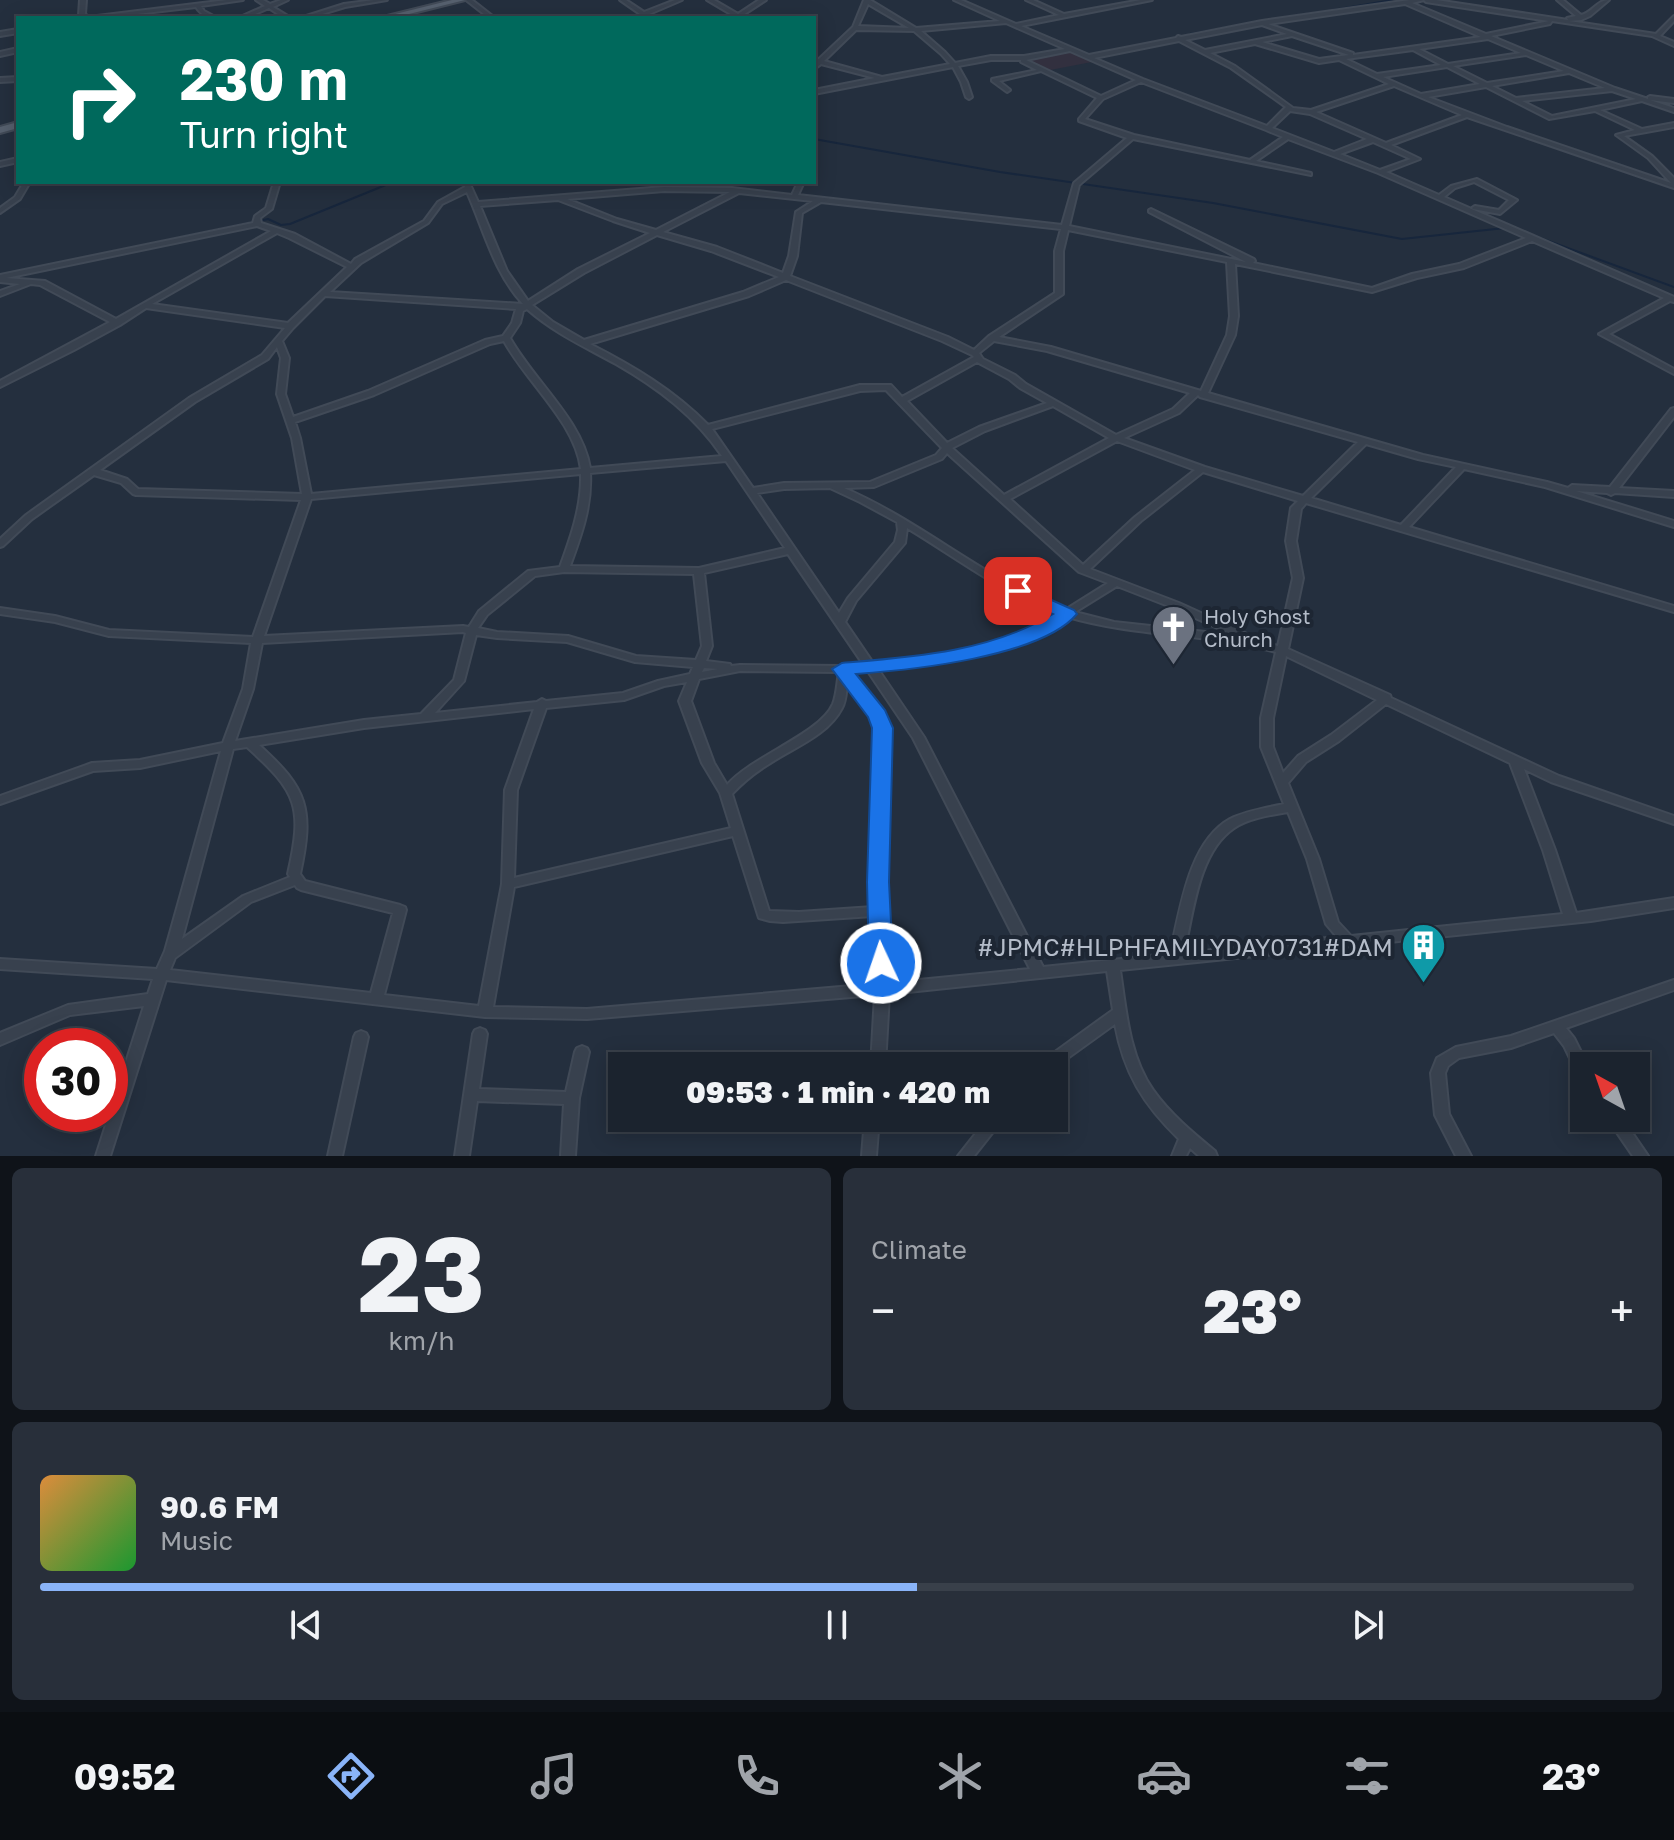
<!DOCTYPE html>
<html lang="en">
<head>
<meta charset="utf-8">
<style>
  body { margin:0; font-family:"Golos Text",sans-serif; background:#282f3a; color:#f1f3f6; height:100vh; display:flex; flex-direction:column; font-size:30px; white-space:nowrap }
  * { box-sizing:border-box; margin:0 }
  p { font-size:26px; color:#a0a4aa }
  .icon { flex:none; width:44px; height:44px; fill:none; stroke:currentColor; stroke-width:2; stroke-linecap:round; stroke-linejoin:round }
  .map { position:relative; height:1156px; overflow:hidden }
  .side { display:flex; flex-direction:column; gap:12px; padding:12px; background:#0f1319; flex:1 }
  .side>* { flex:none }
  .hud { position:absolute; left:16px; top:16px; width:800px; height:168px; border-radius:0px; box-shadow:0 4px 20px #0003,0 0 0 2px #39404a; background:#00695c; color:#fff; overflow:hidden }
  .needle { width:52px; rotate:320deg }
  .controls { position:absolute; left:1570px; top:1052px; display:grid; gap:16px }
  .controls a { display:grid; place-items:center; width:80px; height:80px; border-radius:0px; background:#1b232e; box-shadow:0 4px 20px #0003,0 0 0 2px #39404a; font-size:40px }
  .speed { position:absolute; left:24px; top:1028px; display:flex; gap:16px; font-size:40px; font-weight:700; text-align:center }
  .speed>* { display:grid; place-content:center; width:104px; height:104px; border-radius:50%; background:#1b232e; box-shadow:0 4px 20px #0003,0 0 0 2px #39404a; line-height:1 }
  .speed .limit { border:12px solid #d22; background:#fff; color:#111 }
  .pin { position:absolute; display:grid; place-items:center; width:68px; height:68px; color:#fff; margin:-34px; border-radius:16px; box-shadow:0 4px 12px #0006 }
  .me { position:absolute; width:88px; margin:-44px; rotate:357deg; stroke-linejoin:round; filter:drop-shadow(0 0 6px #0008) }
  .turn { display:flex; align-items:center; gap:28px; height:168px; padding:0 32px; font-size:36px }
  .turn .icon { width:104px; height:104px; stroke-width:2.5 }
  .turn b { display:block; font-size:56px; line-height:68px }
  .big { font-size:60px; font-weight:800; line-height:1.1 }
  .side .widget { flex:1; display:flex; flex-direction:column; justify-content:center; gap:12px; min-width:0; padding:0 28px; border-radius:12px; background:#282f3a }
  .side .dial { align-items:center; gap:0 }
  .dial b { font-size:104px; line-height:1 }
  .song { display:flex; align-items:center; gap:24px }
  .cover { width:96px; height:96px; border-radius:12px; background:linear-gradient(135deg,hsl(30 70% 55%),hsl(130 70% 35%)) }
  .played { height:8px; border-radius:4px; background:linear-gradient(90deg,#8ab4f8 55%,#39404a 55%) }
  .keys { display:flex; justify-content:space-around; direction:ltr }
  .heat { display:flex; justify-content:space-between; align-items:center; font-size:44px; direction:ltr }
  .side .tiles { flex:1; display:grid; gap:12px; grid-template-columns:1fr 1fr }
  .widget:last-child { grid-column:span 2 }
  .trip { position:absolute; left:608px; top:1052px; width:460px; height:80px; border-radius:0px; background:#1b232e; box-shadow:0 4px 20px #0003,0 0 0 2px #39404a; font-weight:800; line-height:80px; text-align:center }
  .menu { display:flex; height:128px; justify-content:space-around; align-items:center; background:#0b0e12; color:#a0a4aa }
  .menu .icon { width:56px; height:56px }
  .menu .current { color:#8ab4f8 }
  .menu b { font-size:36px; color:#f1f3f6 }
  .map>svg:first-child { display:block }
  .medical { fill:#32303f }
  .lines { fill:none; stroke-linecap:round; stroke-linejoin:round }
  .stream { stroke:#17263c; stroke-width:2 }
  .minor-casing { stroke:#414a57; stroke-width:4 }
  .major-casing { stroke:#414a57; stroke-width:4 }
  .minor { fill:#38414e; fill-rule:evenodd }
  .major { fill:#56606e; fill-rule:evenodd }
  .route { fill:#1a73e8; stroke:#114b97; stroke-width:2 }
  .labels { text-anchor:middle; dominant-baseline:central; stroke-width:8; stroke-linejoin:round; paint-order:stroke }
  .poi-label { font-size:20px; fill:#b4bcc9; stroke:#1d2633; text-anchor:start }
  .near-poi-label { font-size:24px; fill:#b4bcc9; stroke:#1d2633; text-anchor:end }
</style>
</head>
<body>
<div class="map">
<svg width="1674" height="1156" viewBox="0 0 1674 1156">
  <rect width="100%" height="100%" fill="#242f3e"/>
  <polygon class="medical" points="1070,50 1097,61 1040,72 1023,61 1024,58"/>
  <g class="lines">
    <g class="stream">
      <polyline points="1333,10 1392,0"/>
      <polyline points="1285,17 1329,11"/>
      <polyline points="1190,34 1281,18"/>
      <polyline points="814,139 1000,172 1213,203 1402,239 1505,228"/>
      <polyline points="1516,229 1674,287"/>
      <polyline points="0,275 268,219 281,225 290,224 393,182"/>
    </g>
    <defs>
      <g id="minor">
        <path d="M80 0H86L85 14 89 17 227 0H243L201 6 204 11 217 18C207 18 201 15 196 7L103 18H84L79 15Z"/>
        <polygon points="256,0 263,0 270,4 281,0 288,0 273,7 291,18 284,18 269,8 246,18 238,18 265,6"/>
        <polygon points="374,0 387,0 345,7 309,18 300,18 344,4"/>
        <polygon points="466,0 472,0 495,18 489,18"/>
        <polygon points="620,0 626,0 644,12 675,0 682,0 640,18 632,18 640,14"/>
        <polygon points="707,0 714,0 738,14 759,0 766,0 740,17 731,18 734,16"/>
        <path d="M864 0H870L916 28 1000 21 954 0H961L1016 24 1059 15 1026 0H1033L1064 14 1141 0H1152L1021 26 1089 55 1176 38 1178 36 1181 37 1262 21 1410 0H1436L1568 20 1567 18 1576 16 1557 0H1563L1581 15C1592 13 1597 0 1609 0L1590 16 1581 20 1569 21 1656 34 1674 16V21L1660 36 1674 42V46L1652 36 1552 21 1550 24 1491 36 1615 88 1648 99V97L1650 96 1674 99V103L1650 100 1674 108V112L1642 101 1600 110 1642 129 1674 123V127L1624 136 1652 156 1674 178V188L1467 117 1391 145 1420 159 1386 172 1439 195 1451 186 1477 179 1517 200 1500 214 1473 209 1472 208 1475 206 1499 210 1509 200 1474 182 1455 188 1444 197 1674 297V302L1670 301 1609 334 1674 369V374L1599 334 1664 298 1532 241 1464 268 1417 278 1372 292 1235 264 1238 316 1235 335 1208 393 1423 455 1547 482 1568 488 1572 485 1610 487 1671 409 1674 408V417L1619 488 1674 491V497L1615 493 1611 495 1607 493 1576 491 1674 521V527L1545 487 1464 469 1409 527 1674 606V612L1306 503 1301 509 1296 541 1303 578 1288 649 1390 695 1391 698 1559 776 1674 816V824L1551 782 1524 769 1555 850 1576 913 1674 898V908L1591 921 1120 970C1126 1010 1129 1056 1153 1090 1170 1114 1193 1133 1215 1151L1217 1156H1199L1190 1148 1186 1156H1172L1179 1139C1143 1104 1124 1073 1115 1024L1054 1068V1066H1039L1041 1062 1113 1010 1107 971 889 994 885 1066H871L875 995 587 1019 485 1017 166 980 110 1156H96L144 1006 70 1015 0 1045V1033L68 1005 148 994 153 979 0 969V959L157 969 165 951 221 751 140 768 93 771 0 804V796L92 763 140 760 223 743 243 689 251 643 109 636 55 622 0 614V608L55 616 109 630 253 637 301 500 136 495 133 494 121 483 94 475 32 519 3 546 0 547V539L26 515 189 398 262 355 285 328 146 308 120 325 74 350 0 387V381L110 322 40 285 31 284 0 296V291L20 284 0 282V275L253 223 255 216 266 208 274 182H280L272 209 260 218 261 223 295 234 351 264 355 259 424 221 438 202 465 187 463 182H469L478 202 664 187 732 188 792 195 798 182H804L798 195 1062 225 1074 183 1127 138 1079 121V119L1097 98 1041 71 999 81 1009 89 1010 90 1007 92 992 81V79L1037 70 1021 62V60H991L958 66 967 82 972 97 969 99 966 97 961 82 953 67 814 94V90L875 78 821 64 814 69 816 60 819 59 853 27ZM1424 0 1426 2 1549 21 1486 34 1412 3ZM868 4 909 28 858 26ZM1405 4 1481 37 1353 55V53L1268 24ZM1006 23 1065 49 1024 56H991L955 63 945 52 921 31ZM1262 25 1287 34 1205 50 1185 40ZM856 30 914 31 941 54 950 64 882 77 824 61ZM1292 36 1349 55 1319 59 1262 42ZM1488 39 1521 53 1448 64 1419 49ZM1179 41 1231 68 1286 107 1267 126 1143 79 1094 58ZM1255 44 1319 63 1339 60 1389 84 1311 110 1293 108 1235 66 1210 53ZM1413 50 1441 65 1377 74 1346 59ZM1070 51 1136 80 1101 96 1026 60ZM1526 55 1564 71 1487 83 1453 66ZM1447 67 1480 84 1421 94 1383 77ZM1569 73 1605 88 1516 98 1492 86ZM1141 82 1266 130 1283 137 1250 160 1134 135 1085 119 1103 99ZM1394 86 1462 115 1386 143 1316 112ZM1486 87 1549 119 1595 111 1635 130 1616 135 1648 158 1671 183 1507 127 1428 97ZM1612 91 1636 99 1552 116 1522 101ZM1290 111 1310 114 1367 139 1334 152 1272 128ZM1133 139 1311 175V173L1256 161 1288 139 1378 173 1526 238 1459 264 1412 274 1372 288 1253 263 1255 261 1254 259 1151 209 1149 210V212L1246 262 1069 226 1079 185ZM1373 142 1411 159 1380 170 1340 154ZM664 191 730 192 656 230 617 219 567 199ZM467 192C484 230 494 273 523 304L330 292 361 263 428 223 442 204ZM739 193 813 201 796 212 789 256 783 273 717 247 663 232ZM558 200 613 221 650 233 578 269 528 301 507 271 480 206ZM821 202 1061 229 1055 251V293L989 336 974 350 948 337 790 276 797 256 802 213ZM257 226 271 231 116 319 45 281 6 278ZM1068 230 1227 262 1230 316 1227 335 1201 391 1051 347 999 337 1063 294V251ZM277 233 289 238 347 267 288 323 152 304ZM657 235 711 251 779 277 743 292 584 340 553 322 532 305 584 273ZM786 280 942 341 972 355 974 357 902 397 891 385H860L708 425C674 390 633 366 590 344L749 296ZM325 296 516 309 512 323 503 336 485 340 368 391 293 417 285 394 289 358 282 341 293 328ZM527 309C554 333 585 347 616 364 658 388 695 416 722 456L590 468C582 420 534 381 510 338L520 323 523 311ZM504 341C527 383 575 422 581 469L311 494 300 438 295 422 374 395 490 344ZM994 341 1047 351 1190 393 1173 409 1116 435 1026 384 1015 375 983 359 979 353ZM277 347 281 358 277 394 292 438 302 494 138 489 127 479 100 470 195 402 268 359ZM977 362 1009 379 1020 388 1047 403 979 427 947 443 907 401ZM886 390 942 448 936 455 870 482 784 483 753 488 712 429 860 391ZM1198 395 1200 397 1358 442 1303 496 1205 467 1124 438 1179 413ZM1053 406 1109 438 1004 495 952 448 985 431ZM1117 441 1195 470 1135 517 1083 565 1010 499ZM1366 444 1418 459 1456 467 1401 525 1311 498ZM947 453 1079 572 1108 583 1065 610 1063 609C1043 601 1025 592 1006 582 951 551 902 513 844 488L874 487 942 459ZM726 461 785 548 699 568 570 566C581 536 592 506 590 473ZM1203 472 1298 501 1291 508 1286 541 1293 578 1278 646 1247 638 1248 636 1247 634 1179 603 1090 569 1141 521ZM581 474C582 506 571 537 560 567L528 571 479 611 469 627 463 626 264 636 311 499ZM830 488 860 502 897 522 898 530 895 542 848 598 839 613 757 493 784 489ZM907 528C957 558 1003 594 1058 614L1029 632 968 650 925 659 873 663 845 622 856 601 905 543ZM788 554 863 664 842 666 740 665 731 666 730 664 706 661 712 646 704 573ZM564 572 694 574 702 646 696 660 636 656 568 636 497 632 478 628 487 615 535 576ZM1117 586 1171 607 1233 635 1114 622 1075 612ZM1068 617C1136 637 1208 633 1276 652L1261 718V747L1284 804C1266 808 1246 811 1230 819 1188 842 1180 912 1170 954L1043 967 924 737 878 669 925 665 973 655 1037 636ZM463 632 466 633 454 680 421 714 364 720 235 741 253 689 262 643ZM476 635 497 638 567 642 635 662 693 667 690 674 658 681 623 693 546 701 542 699 537 702 435 713 464 681ZM1286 656 1377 700 1331 735 1298 756 1283 773 1273 747V718ZM704 668 718 669 702 672ZM867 670 913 738 1030 969 888 983 884 882 888 728 881 712 850 672ZM740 671 839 672C837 683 837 694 833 704 820 734 752 756 727 785L714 763 691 701 699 679ZM687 682 679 701 702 763 720 793 731 828 514 878 517 790 546 708 624 700 664 686ZM847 684 872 716 876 728 872 882 873 907 799 912 769 911 732 794C744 781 757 771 772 762 795 747 828 735 842 708 846 701 846 692 847 684ZM1386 704 1510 763 1543 850 1563 914 1351 936 1338 922 1319 859 1288 783 1306 762 1339 741ZM534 709 505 790 502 884 479 1006 384 995 406 910 405 907 400 905 305 881 300 874C314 809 308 789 259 745L364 728ZM247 747C298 793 303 807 288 874L290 877 243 896 182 939 233 749ZM1288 812 1307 859 1326 924 1337 937 1184 953C1193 914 1198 852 1234 828 1249 818 1270 815 1288 812ZM733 836 759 918 770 921 783 922 873 916 875 984 587 1009 493 1007 514 887ZM295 885 297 888 301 890 393 913 371 993 170 970 175 958 251 902Z"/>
        <polygon points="18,29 18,33 0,36 0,32"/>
        <polygon points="18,48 18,52 0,56 0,52"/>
        <polygon points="18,77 18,81 0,82 0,78"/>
        <polygon points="18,158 18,162 0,166 0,162"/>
        <polygon points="24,182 30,182 20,199 0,213 0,208 15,197"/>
        <polygon points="1674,980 1674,990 1566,1028 1574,1038 1588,1066 1584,1066 1584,1079 1579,1077 1564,1046 1554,1033 1511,1048 1459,1058 1448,1066 1445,1073 1449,1114 1471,1156 1456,1156 1435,1115 1431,1073 1437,1058 1456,1047 1511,1036"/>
        <polygon points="480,1028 485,1030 487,1034 479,1089 566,1092 575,1052 577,1048 582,1046 587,1048 589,1052 579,1098 575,1156 561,1156 564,1104 477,1101 469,1156 455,1156 473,1034 475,1030"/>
        <polygon points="361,1031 366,1033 368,1037 342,1156 328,1156 354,1037 356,1033"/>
        <polygon points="865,1118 879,1118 876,1156 862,1156"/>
        <polygon points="988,1118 1004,1118 974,1156 958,1156"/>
        <polygon points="1607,1118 1622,1118 1648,1156 1633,1156"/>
      </g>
      <g id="major">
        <polygon points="452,0 465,0 393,18 379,18"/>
        <polygon points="18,122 18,128 0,133 0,127"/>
      </g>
    </defs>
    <use href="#minor" class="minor-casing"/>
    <use href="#major" class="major-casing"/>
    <use href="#minor" class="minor"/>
    <use href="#major" class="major"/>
  </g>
  <path class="route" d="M1018 585 1074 610 1077 614C1041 657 911 670 856 674L885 710 893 728 889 882 893 963 889 970 881 972 872 970 869 963 867 882 872 728 868 717 832 669 842 663C914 657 989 652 1053 614L1011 595 1008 591 1011 587Z"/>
  <defs>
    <symbol id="church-pin" viewBox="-11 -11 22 30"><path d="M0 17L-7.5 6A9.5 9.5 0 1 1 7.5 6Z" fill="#6b7280" stroke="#1d2633"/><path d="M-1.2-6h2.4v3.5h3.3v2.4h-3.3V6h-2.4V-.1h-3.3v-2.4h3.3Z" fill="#fff"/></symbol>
    <symbol id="building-pin" viewBox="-11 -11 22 30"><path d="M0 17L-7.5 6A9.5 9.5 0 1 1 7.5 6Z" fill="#0f9aa8" stroke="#1d2633"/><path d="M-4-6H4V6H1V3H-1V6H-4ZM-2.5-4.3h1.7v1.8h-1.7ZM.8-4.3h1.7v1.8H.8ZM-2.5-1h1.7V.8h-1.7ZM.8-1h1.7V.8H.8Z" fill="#fff"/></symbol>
  </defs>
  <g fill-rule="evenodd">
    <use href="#church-pin" x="1148" y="602" width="51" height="69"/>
    <use href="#building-pin" x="1398" y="920" width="51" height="69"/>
  </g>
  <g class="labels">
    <g class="poi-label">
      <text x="1204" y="616">Holy Ghost<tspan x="1204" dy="23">Church</tspan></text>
    </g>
    <g class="near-poi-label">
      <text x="1393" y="946">#JPMC#HLPHFAMILYDAY0731#DAM</text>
    </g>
  </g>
</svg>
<div class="controls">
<a><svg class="needle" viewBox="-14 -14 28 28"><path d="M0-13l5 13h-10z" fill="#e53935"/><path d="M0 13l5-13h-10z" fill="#a0a4aa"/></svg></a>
</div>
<div class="speed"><div class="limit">30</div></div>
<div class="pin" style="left:1018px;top:591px;background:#d93025"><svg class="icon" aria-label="arrive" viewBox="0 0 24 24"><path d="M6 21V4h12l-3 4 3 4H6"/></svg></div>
<svg class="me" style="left:881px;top:963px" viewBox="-20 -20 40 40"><circle r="17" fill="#1a73e8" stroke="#fff" stroke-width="3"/><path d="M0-11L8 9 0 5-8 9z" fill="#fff"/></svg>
<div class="trip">09:53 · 1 min · 420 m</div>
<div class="hud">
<div class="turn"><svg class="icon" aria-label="right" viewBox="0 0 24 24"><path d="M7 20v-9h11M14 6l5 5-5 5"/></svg><div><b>230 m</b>Turn right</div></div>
</div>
</div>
<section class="side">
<div class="tiles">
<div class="widget dial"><b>23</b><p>km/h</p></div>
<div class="widget"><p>Climate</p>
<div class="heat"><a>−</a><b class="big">23°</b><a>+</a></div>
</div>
<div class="widget">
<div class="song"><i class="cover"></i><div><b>90.6 FM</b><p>Music</p></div></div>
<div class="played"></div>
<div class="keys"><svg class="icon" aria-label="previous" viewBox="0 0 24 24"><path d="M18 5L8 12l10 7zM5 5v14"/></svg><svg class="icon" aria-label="pause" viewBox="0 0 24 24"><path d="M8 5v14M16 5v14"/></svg><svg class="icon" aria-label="next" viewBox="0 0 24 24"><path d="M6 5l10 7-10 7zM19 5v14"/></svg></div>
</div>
</div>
</section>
<nav class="menu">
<b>09:52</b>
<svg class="icon current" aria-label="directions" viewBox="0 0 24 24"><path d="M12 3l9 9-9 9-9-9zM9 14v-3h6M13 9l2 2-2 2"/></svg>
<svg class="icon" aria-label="music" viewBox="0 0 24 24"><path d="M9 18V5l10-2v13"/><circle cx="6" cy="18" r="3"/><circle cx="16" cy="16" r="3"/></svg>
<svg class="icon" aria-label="phone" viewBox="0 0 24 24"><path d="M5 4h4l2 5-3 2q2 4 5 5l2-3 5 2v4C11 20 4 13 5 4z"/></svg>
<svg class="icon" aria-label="climate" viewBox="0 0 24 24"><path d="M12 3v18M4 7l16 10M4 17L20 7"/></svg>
<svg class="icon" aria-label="car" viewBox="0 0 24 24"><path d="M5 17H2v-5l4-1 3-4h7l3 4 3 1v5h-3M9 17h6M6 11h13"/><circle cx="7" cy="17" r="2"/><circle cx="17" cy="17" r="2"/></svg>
<svg class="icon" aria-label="filters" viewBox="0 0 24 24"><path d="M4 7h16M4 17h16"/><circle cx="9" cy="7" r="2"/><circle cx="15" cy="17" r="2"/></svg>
<b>23°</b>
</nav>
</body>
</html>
